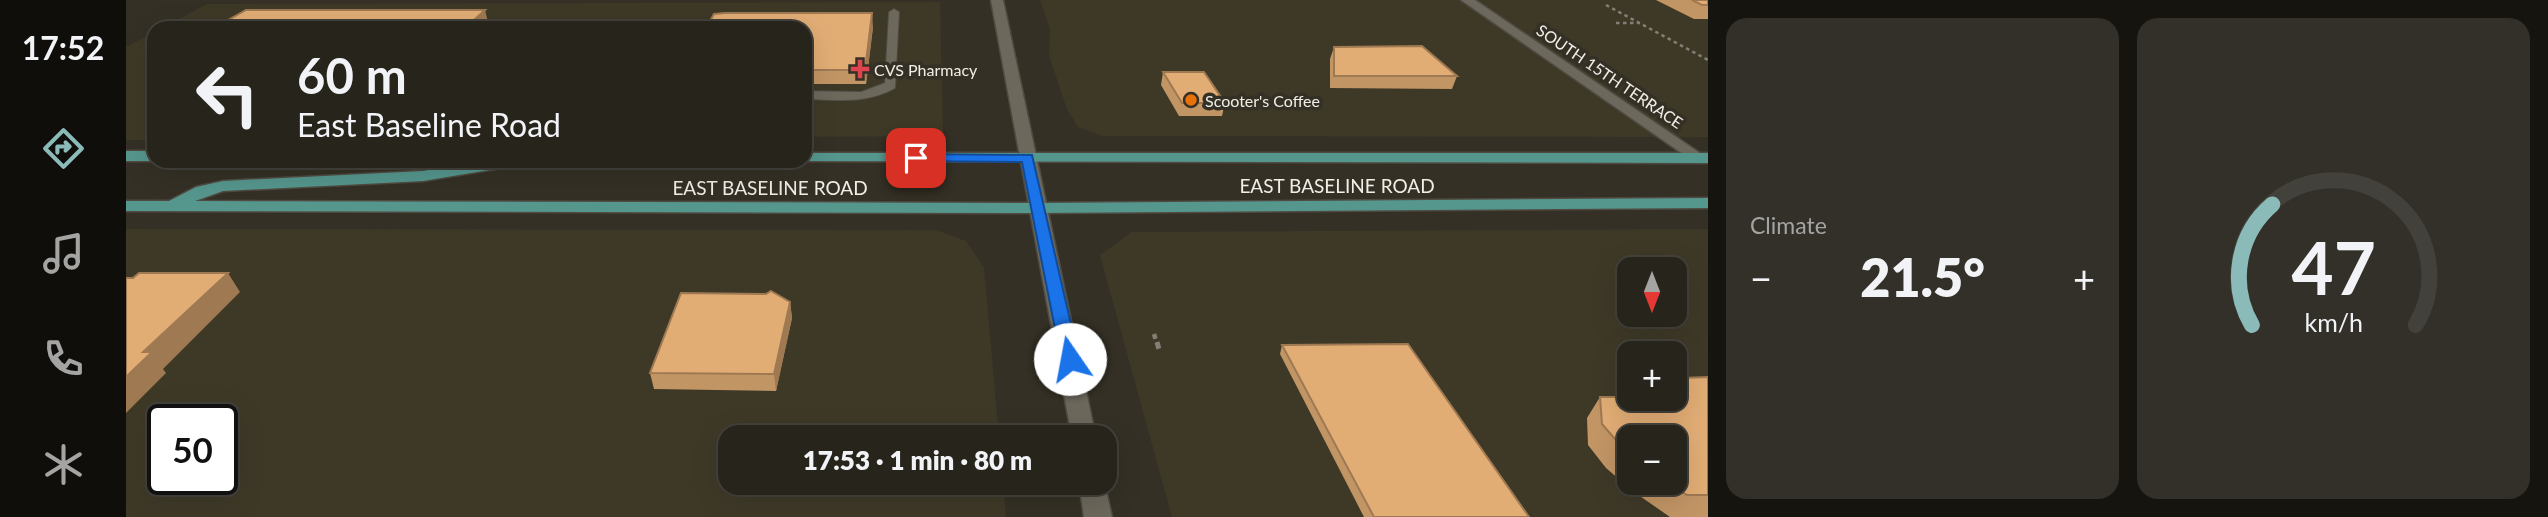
<!DOCTYPE html>
<html lang="en">
<head>
<meta charset="utf-8">
<style>
  body { margin:0; font-family:Lato,sans-serif; background:#333029; color:#f1f3f6; height:100vh; display:flex; flex-direction:column; font-size:26px; white-space:nowrap }
  * { box-sizing:border-box; margin:0 }
  p { font-size:23px; color:#a4a4a3 }
  .icon { flex:none; width:38px; height:38px; fill:none; stroke:currentColor; stroke-width:2; stroke-linecap:round; stroke-linejoin:round }
  .map { position:relative; flex:1; overflow:hidden }
  .details { display:flex; flex-direction:column; gap:18px; padding:18px; background:#15140f; width:840px }
  .details>* { flex:none }
  .guide { position:absolute; left:21px; top:21px; width:665px; height:147px; border-radius:21px; box-shadow:0 7px 28px #0002,0 0 0 2px #43413b; background:#27241c; color:#f1f3f6; overflow:hidden }
  .needle { width:46px; rotate:180deg }
  .controls { position:absolute; left:1491px; top:257px; display:grid; gap:14px }
  .controls a { display:grid; place-items:center; width:70px; height:70px; border-radius:14px; background:#27241c; box-shadow:0 7px 28px #0002,0 0 0 2px #43413b; font-size:35px }
  .speed { position:absolute; left:21px; top:404px; display:flex; gap:14px; font-size:35px; font-weight:700; text-align:center }
  .speed>* { display:grid; place-content:center; width:91px; height:91px; border-radius:50%; background:#27241c; box-shadow:0 7px 28px #0002,0 0 0 2px #43413b; line-height:1 }
  .speed .limit { border:4px solid #111; border-radius:10px; background:#fff; color:#111 }
  .pin { position:absolute; display:grid; place-items:center; width:60px; height:60px; color:#fff; margin:-30px; border-radius:14px; box-shadow:0 4px 10px #0006 }
  .me { position:absolute; width:77px; margin:-38px; rotate:348deg; stroke-linejoin:round; filter:drop-shadow(0 0 5px #0008) }
  .turn { display:flex; align-items:center; gap:24px; height:147px; padding:0 35px; font-size:32px }
  .turn .icon { width:91px; height:91px; stroke-width:2.5 }
  .turn b { display:block; font-size:49px; line-height:60px }
  .big { font-size:52px; font-weight:800; line-height:1.1 }
  .details .widget { flex:1; display:flex; flex-direction:column; justify-content:center; gap:10px; min-width:0; padding:0 24px; border-radius:21px; background:#333029 }
  .details .dial { align-items:center; gap:0 }
  .dial svg { height:182px; overflow:visible; fill:none; stroke:#43413b; stroke-width:7; stroke-linecap:round; text-anchor:middle }
  .dial text { fill:#f1f3f6; stroke:none }
  .heat { display:flex; justify-content:space-between; align-items:center; font-size:38px; direction:ltr }
  .details .tiles { flex:1; display:grid; gap:18px; grid-template-columns:repeat(2,1fr) }
  .trip { position:absolute; left:592px; top:425px; width:399px; height:70px; border-radius:21px; background:#27241c; box-shadow:0 7px 28px #0002,0 0 0 2px #43413b; font-weight:800; line-height:70px; text-align:center }
  main { display:flex; flex:1; min-height:0 }
  .menu { display:flex; flex-direction:column; width:126px; justify-content:space-around; align-items:center; background:#100e0b; color:#a4a4a3 }
  .menu .icon { width:49px; height:49px }
  .menu .selected { color:#8bbbb9 }
  .menu b { font-size:32px; color:#f1f3f6 }
  .map>svg:first-child { display:block }
  .built { fill:#3e3927; fill-rule:evenodd }
  .lines { fill:none; stroke-linecap:round; stroke-linejoin:round }
  .service-casing { stroke:#4f4b42; stroke-width:2 }
  .minor-casing { stroke:#4f4b42; stroke-width:3 }
  .secondary-casing { stroke:#4f4b42; stroke-width:3 }
  .primary-casing { stroke:#4f4b42; stroke-width:3 }
  .path-far2 { stroke:#827f76; stroke-width:2.5; stroke-dasharray:3.5 3.5; stroke-linecap:butt }
  .path-far1 { stroke:#827f76; stroke-width:4.5; stroke-dasharray:5 5; stroke-linecap:butt }
  .path { stroke:#827f76; stroke-width:5; stroke-dasharray:7 7; stroke-linecap:butt }
  .service { fill:#6c685c; fill-rule:evenodd }
  .minor { fill:#6c685c; fill-rule:evenodd }
  .secondary { fill:#6c685c; fill-rule:evenodd }
  .primary { fill:#55968d; fill-rule:evenodd }
  .wall { fill:#c29565; fill-rule:evenodd }
  .shaded-wall { fill:#9e7952 }
  .building { fill:#e2ad75; stroke:#9e7952; stroke-width:2 }
  .route { fill:#1a73e8; stroke:#114b97; stroke-width:2 }
  .health-dot { fill:#e0444e; stroke:#343025; stroke-width:2.5 }
  .food-dot { fill:#e8710a; stroke:#343025; stroke-width:2.5 }
  .labels { text-anchor:middle; dominant-baseline:central; stroke-width:7; stroke-linejoin:round; paint-order:stroke }
  .far-poi-label { font-size:16px; fill:#f0eee7; stroke:#343025; text-anchor:start }
  .far-street-label { font-size:16px; fill:#f0eee7; stroke:#343025 }
  .street-label { font-size:19px; fill:#f0eee7; stroke:#343025 }
</style>
</head>
<body>
<main>
<nav class="menu">
<b>17:52</b>
<svg class="icon selected" aria-label="directions" viewBox="0 0 24 24"><path d="M12 3l9 9-9 9-9-9zM9 14v-3h6M13 9l2 2-2 2"/></svg>
<svg class="icon" aria-label="music" viewBox="0 0 24 24"><path d="M9 18V5l10-2v13"/><circle cx="6" cy="18" r="3"/><circle cx="16" cy="16" r="3"/></svg>
<svg class="icon" aria-label="phone" viewBox="0 0 24 24"><path d="M5 4h4l2 5-3 2q2 4 5 5l2-3 5 2v4C11 20 4 13 5 4z"/></svg>
<svg class="icon" aria-label="climate" viewBox="0 0 24 24"><path d="M12 3v18M4 7l16 10M4 17L20 7"/></svg>
</nav>
<div class="map">
<svg width="1582" height="517" viewBox="0 0 1582 517">
  <rect width="100%" height="100%" fill="#343025"/>
  <g class="built">
    <polygon points="914,0 1582,0 1582,137 976,136 952,127 941,109 923,56 924,28"/>
    <polygon points="814,2 817,136 679,137 679,28 36,28 81,4"/>
    <polygon points="28,32 28,140 0,140 0,47"/>
    <path d="M0 229 810 230 840 241 858 268 873 437 604 438V483H877L880 517H0ZM37 420H96V480H37Z"/>
    <path d="M1582 229V517H1046L974 255 1006 232ZM1503 270H1549V315H1503ZM1503 354H1549V399H1503ZM1503 438H1549V483H1503Z"/>
  </g>
  <g class="lines">
    <defs>
      <path id="service" d="M768 9 773 12 769 88C742 104 710 100 679 99V91L735 92 759 83 763 12Z"/>
      <polygon id="minor" points="1335,0 1349,0 1581,158 1579,161 1567,161"/>
      <g id="secondary">
        <polygon points="865,0 877,0 970,438 946,438"/>
        <polygon points="978,481 986,517 958,517 953,483"/>
      </g>
      <g id="primary">
        <rect x="0" y="151" width="28" height="10"/>
        <polygon points="679,153 1582,153 1582,163 673,161 679,161"/>
        <polygon points="357,161 395,161 387,166 297,181 97,191 69,201 912,203 1582,198 1582,208 912,213 0,211 0,201 43,201 70,187 97,181 297,171"/>
      </g>
    </defs>
    <use href="#service" class="service-casing"/>
    <use href="#minor" class="minor-casing"/>
    <use href="#secondary" class="secondary-casing"/>
    <use href="#primary" class="primary-casing"/>
    <g class="path-far2">
      <polyline points="1480,5 1582,60"/>
      <polyline points="1490,23 1514,23"/>
    </g>
    <polyline class="path-far1" points="1028,334 1031,344"/>
    <polyline class="path" points="1031,342 1034,353"/>
    <use href="#service" class="service"/>
    <use href="#minor" class="minor"/>
    <use href="#secondary" class="secondary"/>
    <use href="#primary" class="primary"/>
  </g>
  <g class="wall">
    <polygon points="1530,0 1582,0 1582,19 1568,19"/>
    <polygon points="747,27 740,84 679,84 679,28"/>
    <polygon points="1208,47 1331,76 1326,89 1204,88 1204,59"/>
    <polygon points="1037,72 1099,103 1096,116 1053,116 1035,85"/>
    <polygon points="664,302 666,318 650,391 528,389 524,373"/>
    <polygon points="1156,345 1403,517 1238,517 1154,354"/>
    <path d="M1582 377V517H1544L1508 492 1480 468 1462 445 1461 418 1474 397H1493ZM1503 438 1549 483H1503Z"/>
  </g>
  <g class="shaded-wall">
    <polygon points="359,10 363,26 362,28 339,28"/>
    <polygon points="746,13 747,27 740,84 739,70"/>
    <polygon points="102,273 114,292 37,369 40,373 0,413 0,377 17,352"/>
    <polygon points="664,302 666,318 650,391 648,374"/>
  </g>
  <g class="building">
    <polygon points="1566,0 1582,0 1582,5 1576,5"/>
    <polygon points="120,10 359,10 339,28 88,28"/>
    <polygon points="599,13 746,13 739,70 679,70 679,28 580,28 588,14"/>
    <polygon points="1296,46 1331,76 1208,76 1208,47"/>
    <polygon points="1037,72 1078,72 1099,103 1056,103"/>
    <polygon points="13,273 102,273 17,352 26,352 0,377 0,278 7,278"/>
    <polygon points="645,291 664,302 648,374 524,373 555,293 640,294"/>
    <polygon points="1282,344 1403,517 1248,517 1156,345"/>
    <polygon points="1582,377 1582,495 1561,495 1542,483 1549,483 1549,438 1503,438 1503,453 1495,446 1476,424 1474,397 1493,397 1503,394 1503,399 1549,399 1549,380 1554,378"/>
  </g>
  <polygon class="route" points="790,154 906,155 953,359 950,363 937,363 935,359 896,162 785,161 783,158"/>
  <path class="health-dot" d="M730.5 58.5h7v7h7v7h-7v7h-7v-7h-7v-7h7z"/>
  <circle class="food-dot" cx="1065" cy="100" r="7"/>
  <g class="labels">
    <g class="far-poi-label">
      <text x="748" y="69">CVS Pharmacy</text>
      <text x="1079" y="100">Scooter's Coffee</text>
    </g>
    <g class="far-street-label">
      <text transform="translate(1484 76) rotate(34)">SOUTH 15TH TERRACE</text>
    </g>
    <g class="street-label">
      <text x="1211" y="185">EAST BASELINE ROAD</text>
      <text x="644" y="187">EAST BASELINE ROAD</text>
    </g>
  </g>
</svg>
<div class="controls">
<a><svg class="needle" viewBox="-14 -14 28 28"><path d="M0-13l5 13h-10z" fill="#e53935"/><path d="M0 13l5-13h-10z" fill="#a4a4a3"/></svg></a>
<a>+</a>
<a>−</a>
</div>
<div class="speed"><div class="limit">50</div></div>
<div class="pin" style="left:790px;top:158px;background:#d93025"><svg class="icon" aria-label="arrive" viewBox="0 0 24 24"><path d="M6 21V4h12l-3 4 3 4H6"/></svg></div>
<svg class="me" style="left:944px;top:359px" viewBox="-20 -20 40 40"><circle r="19" fill="#fff"/><path d="M0-13L10 11 0 6-10 11z" fill="#1a73e8"/></svg>
<div class="trip">17:53 · 1 min · 80 m</div>
<div class="guide">
<div class="turn"><svg class="icon" aria-label="left" viewBox="0 0 24 24"><path d="M17 20v-9H6M10 6l-5 5 5 5"/></svg><div><b>60 m</b>East Baseline Road</div></div>
</div>
</div>
<section class="details">
<div class="tiles">
<div class="widget"><p>Climate</p>
<div class="heat"><a>−</a><b class="big">21.5°</b><a>+</a></div>
</div>
<div class="widget dial"><svg viewBox="0 0 100 80">
<path d="M14 69A42 42 0 1 1 86 69"/>
<path d="M14 69A42 42 0 0 1 23 16" stroke="#8bbbb9"/>
<text x="50" y="56" font-size="32" font-weight="700">47</text>
<text x="50" y="72" font-size="11">km/h</text>
</svg></div>
</div>
</section>
</main>
</body>
</html>
